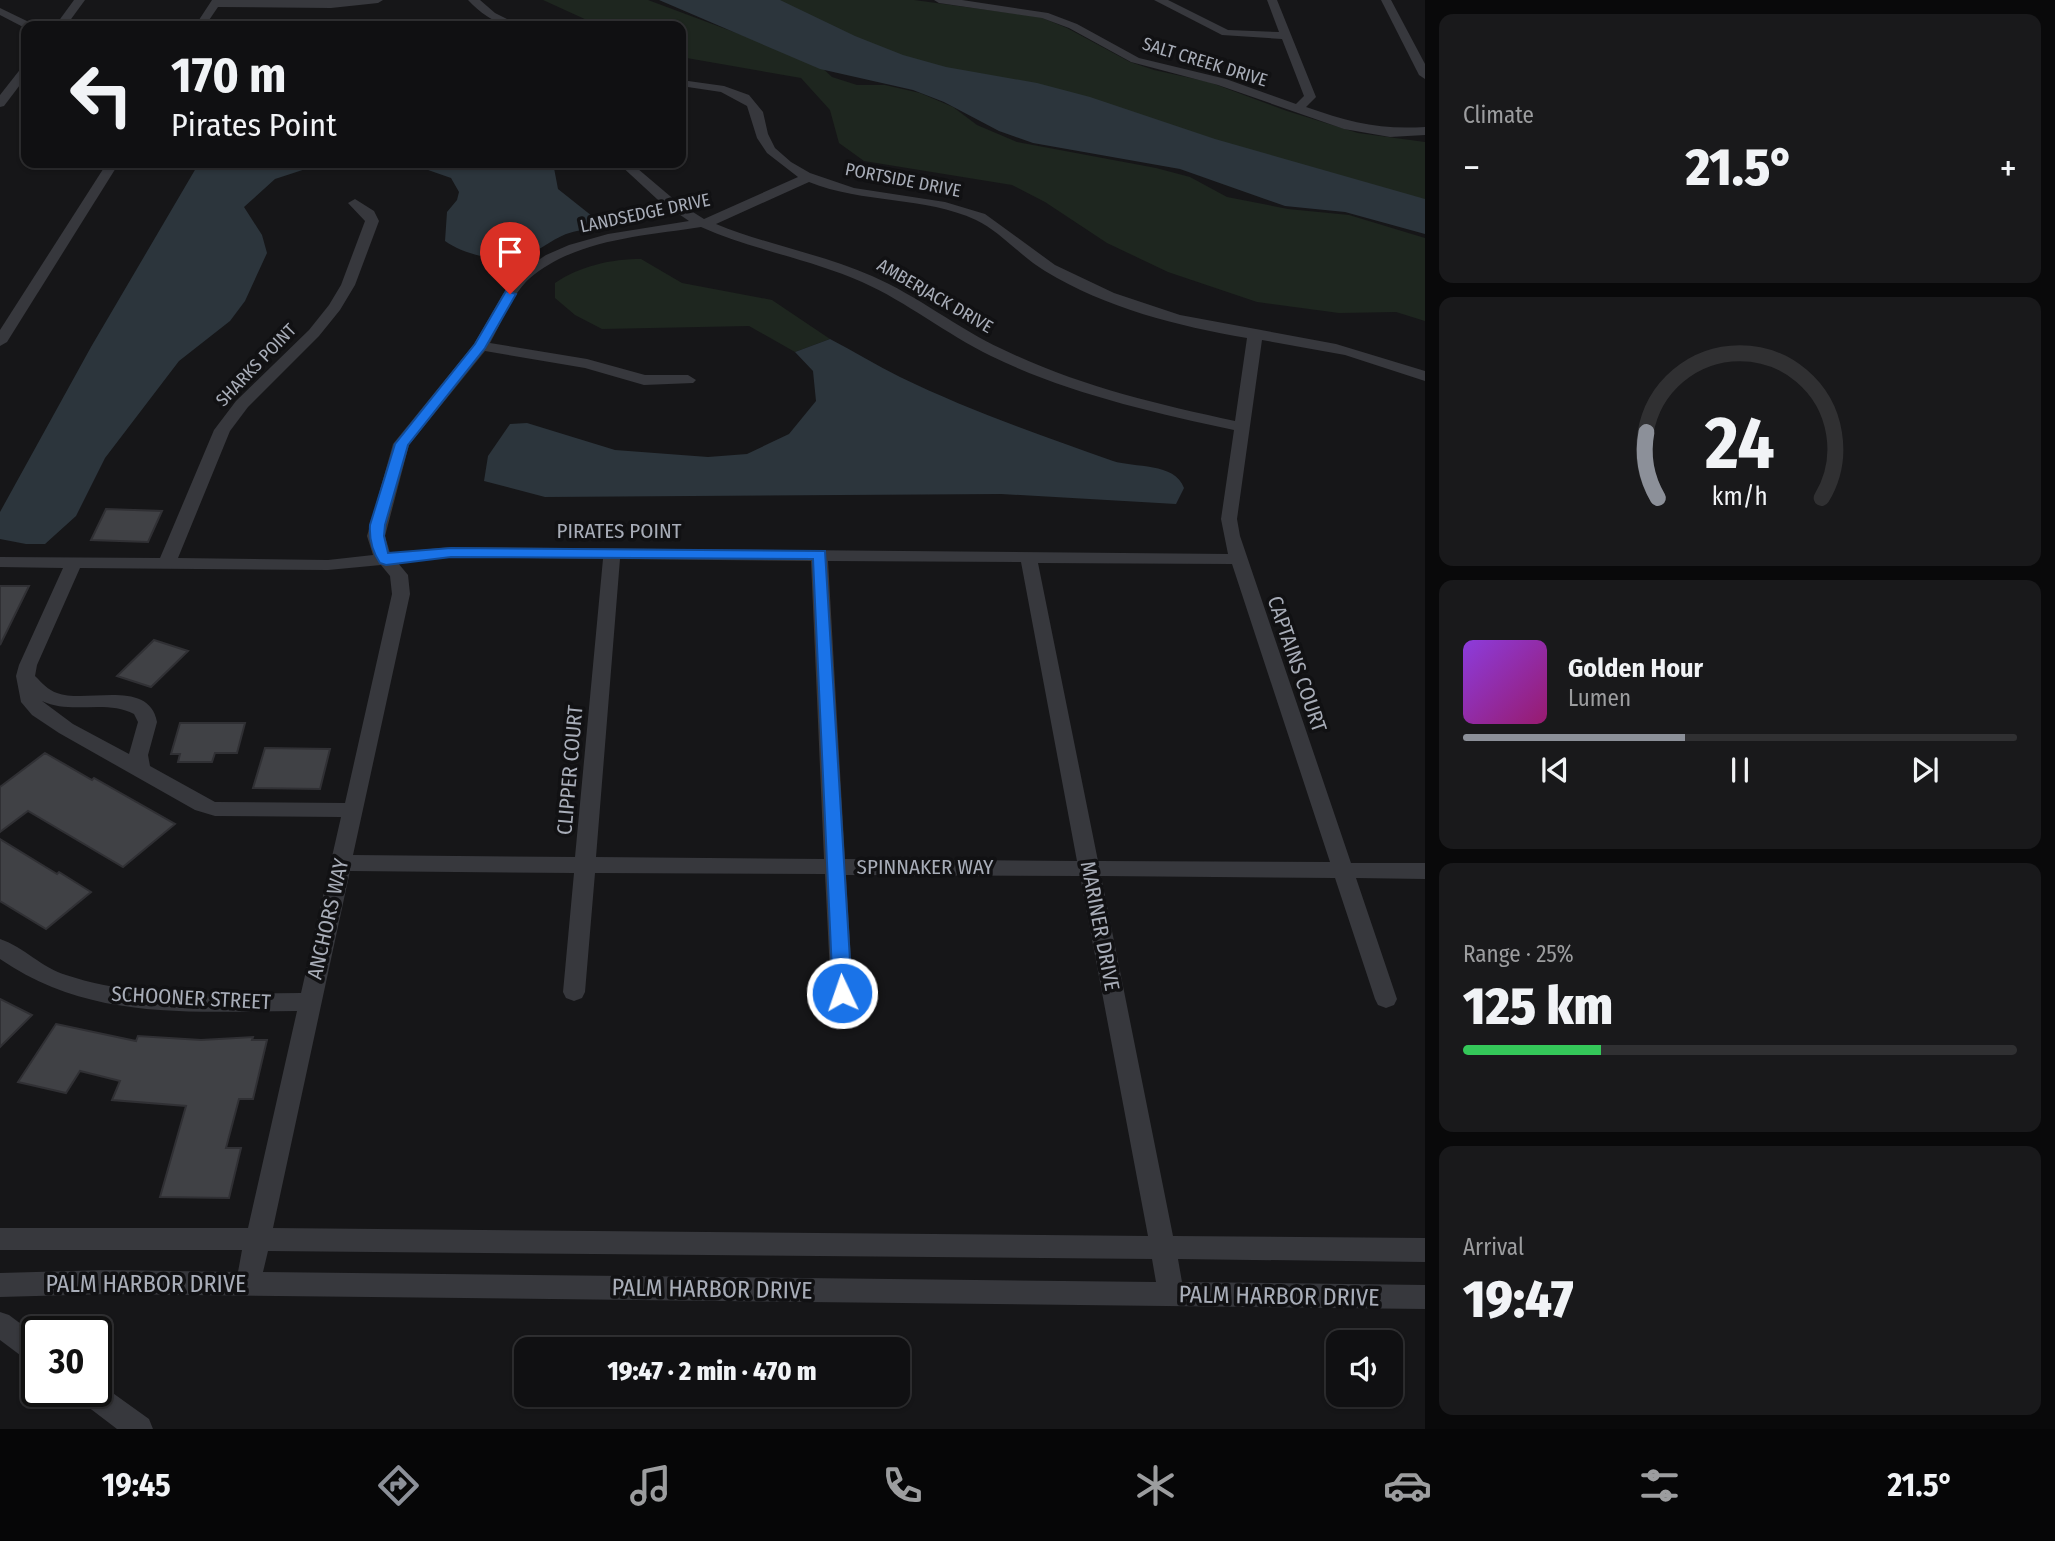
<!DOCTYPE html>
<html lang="en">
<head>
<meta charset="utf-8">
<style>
  body { margin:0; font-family:"Fira Sans Condensed",sans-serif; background:#19191b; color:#f1f3f6; height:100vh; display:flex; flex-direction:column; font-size:26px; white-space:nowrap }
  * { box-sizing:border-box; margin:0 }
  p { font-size:23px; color:#9c9d9f }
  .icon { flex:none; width:38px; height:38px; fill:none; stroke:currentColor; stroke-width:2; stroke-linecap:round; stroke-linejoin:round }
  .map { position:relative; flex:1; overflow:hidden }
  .side { display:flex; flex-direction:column; gap:14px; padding:14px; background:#09090a; width:630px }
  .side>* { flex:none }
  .banner { position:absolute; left:21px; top:21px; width:665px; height:147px; border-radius:14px; box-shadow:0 2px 5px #0004,0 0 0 2px #303032; background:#101012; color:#f1f3f6; overflow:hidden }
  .fabs { position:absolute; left:1326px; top:1330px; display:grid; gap:14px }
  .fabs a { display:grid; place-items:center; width:77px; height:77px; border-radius:14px; background:#101012; box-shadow:0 2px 5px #0004,0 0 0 2px #303032; font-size:35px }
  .speed { position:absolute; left:21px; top:1316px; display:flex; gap:14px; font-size:35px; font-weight:700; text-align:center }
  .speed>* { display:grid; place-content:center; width:91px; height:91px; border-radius:50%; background:#101012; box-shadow:0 2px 5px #0004,0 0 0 2px #303032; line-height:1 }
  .speed .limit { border:4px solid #111; border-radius:10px; background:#fff; color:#111 }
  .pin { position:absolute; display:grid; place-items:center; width:60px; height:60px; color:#fff; margin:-72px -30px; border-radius:50% 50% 50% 0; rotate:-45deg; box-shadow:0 0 7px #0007 }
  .pin .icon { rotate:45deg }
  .me { position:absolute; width:77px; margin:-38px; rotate:357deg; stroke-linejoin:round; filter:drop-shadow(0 0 5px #0008) }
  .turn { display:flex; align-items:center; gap:24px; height:147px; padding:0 35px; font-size:32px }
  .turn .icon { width:91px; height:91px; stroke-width:2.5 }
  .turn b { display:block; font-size:49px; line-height:60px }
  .big { font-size:52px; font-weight:800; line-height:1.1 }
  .side .card { flex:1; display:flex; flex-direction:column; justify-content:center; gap:10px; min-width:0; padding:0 24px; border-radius:14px; background:#19191b }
  .side .dial { align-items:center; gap:0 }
  .dial svg { height:182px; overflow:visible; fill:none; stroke:#303032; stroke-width:7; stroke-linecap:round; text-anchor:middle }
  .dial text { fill:#f1f3f6; stroke:none }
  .song { display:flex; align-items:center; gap:21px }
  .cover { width:84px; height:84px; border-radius:10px; background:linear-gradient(135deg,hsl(270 70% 55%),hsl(320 70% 35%)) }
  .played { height:7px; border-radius:4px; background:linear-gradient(90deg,#8c9099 40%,#303032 40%) }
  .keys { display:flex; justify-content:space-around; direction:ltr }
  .heat { display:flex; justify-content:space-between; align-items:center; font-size:38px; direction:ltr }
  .charge { height:10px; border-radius:5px; background:linear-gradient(90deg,#34c759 25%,#303032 0) }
  .trip { position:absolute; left:514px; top:1337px; width:396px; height:70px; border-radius:14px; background:#101012; box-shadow:0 2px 5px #0004,0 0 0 2px #303032; font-weight:800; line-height:70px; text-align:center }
  .menu { display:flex; height:112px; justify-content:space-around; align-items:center; background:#060607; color:#9c9d9f }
  .menu .icon { width:49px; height:49px }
  .menu .on { color:#8c9099 }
  .menu b { font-size:32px; color:#f1f3f6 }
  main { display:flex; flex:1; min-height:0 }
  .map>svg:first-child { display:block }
  .green { fill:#1e261f }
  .water { fill:#2c353c }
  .building { fill:#404145; stroke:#303034; stroke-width:2 }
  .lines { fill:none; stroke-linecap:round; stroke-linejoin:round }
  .minor { fill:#37383d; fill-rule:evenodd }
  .route { fill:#1a73e8; stroke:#114b97; stroke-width:2 }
  .labels { text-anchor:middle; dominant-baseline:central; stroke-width:7; stroke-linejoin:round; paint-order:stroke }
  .far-street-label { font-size:18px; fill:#a8adb8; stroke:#111113 }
  .street-label { font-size:21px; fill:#a8adb8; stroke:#111113 }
  .near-street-label { font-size:24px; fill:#a8adb8; stroke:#111113 }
</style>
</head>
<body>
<main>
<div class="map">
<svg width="1425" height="1429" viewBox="0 0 1425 1429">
  <rect width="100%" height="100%" fill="#161618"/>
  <g class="green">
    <polygon points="543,0 648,0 817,63 832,77 857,85 885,85 920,93 953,107 977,125 1017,142 1156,168 1190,177 1227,197 1288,209 1349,215 1425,238 1425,321 1396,312 1339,313 1257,302 1168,272 1107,243 1045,202 1012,185 864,161 839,143 830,110 801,78 681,57 681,26 600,26"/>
    <polygon points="763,0 914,0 1040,17 1067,28 1130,62 1154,70 1209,82 1287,111 1358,133 1425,142 1425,208 912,63"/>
    <path d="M641 259 682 283 772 300 830 339 795 352 749 326 602 329 575 315 555 298V283C580 266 611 259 641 259Z"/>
  </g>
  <g class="water">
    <polygon points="659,0 780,0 855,36 903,55 946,67 1037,83 1090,97 1215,139 1425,199 1425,234 1345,212 1285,206 1180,169 1033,143 999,131 944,102 913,90 820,69"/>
    <polygon points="199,163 324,163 275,179 244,207 262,235 267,253 245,301 230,321 179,361 105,458 76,516 45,544 26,544 0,539 0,512 91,347"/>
    <path d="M408 163H532L554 168 558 189 592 216 583 230C556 233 546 249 523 256 499 263 465 255 445 241L447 212 457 200 459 192 451 178Z"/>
    <path d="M830 339C853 351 876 365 900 377 968 410 1042 436 1113 461 1134 468 1175 462 1184 488L1176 504 1001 494 545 497 484 481 488 456 510 424 527 423 615 450 708 457 747 454 789 434 816 401 813 371 795 352Z"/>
  </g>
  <g class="building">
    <polygon points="106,509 162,511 148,542 91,540"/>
    <polygon points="0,586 29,586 0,645"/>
    <polygon points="154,640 188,651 151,687 117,676"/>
    <polygon points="180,723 245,723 237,753 215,753 212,762 178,762 180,754 171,754"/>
    <polygon points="265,748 330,749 320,789 253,788"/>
    <polygon points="45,753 92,780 94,778 175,824 123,867 28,811 0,832 0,787"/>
    <polygon points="0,839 57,874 59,872 91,892 46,929 0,901"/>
    <polygon points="0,999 32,1015 0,1047"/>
    <polygon points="56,1024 136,1041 138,1036 201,1040 253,1037 252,1040 267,1040 253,1099 239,1099 226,1148 241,1148 229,1198 160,1197 186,1106 112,1100 120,1081 80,1071 66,1093 18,1082"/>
  </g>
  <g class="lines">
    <g class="minor">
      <polygon points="74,0 85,0 66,26 55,26"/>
      <polygon points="212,0 383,0 378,3 331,8 218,7 205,26 195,26"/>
      <path d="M468 0H480L495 13 521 26C499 27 482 15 468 0Z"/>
      <path d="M934 0H962L1048 13 1077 24 1139 58 1226 79 1296 104 1304 96 1282 39 1222 35 1154 0H1168L1228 30 1279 32 1267 0H1277L1316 97 1306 107C1349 122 1380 130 1425 127V135L1390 137 1344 129 1218 85 1131 62 1069 28 1042 18 939 3Z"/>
      <polygon points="1381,0 1391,0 1425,64 1425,79 1419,75"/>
      <polygon points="0,8 33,24 35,26 25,28 0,15"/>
      <polygon points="26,66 26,77 4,106 0,107 0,95 22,67"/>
      <path d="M681 80 724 86 749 95 763 112 768 134 775 148 791 162 810 173 854 188 945 202 985 214 1055 265 1114 293 1180 315 1336 344 1425 371V381L1345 355 1262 340 1237 519 1240 536 1351 863H1425V879L1356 878 1397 999 1394 1005 1386 1008 1378 1005 1375 999 1335 878 1101 876 1173 1236 1425 1238V1262L1178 1259 1182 1282 1425 1285V1309L107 1294 0 1297V1273L107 1270 238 1272 242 1250H0V1228H248L297 1011C192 1011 92 1022 0 959V939C24 947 42 968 66 975 141 1000 223 993 301 993L341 817 215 816 195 810 59 733 32 715 21 702 16 676 19 665 63 568 0 567V557L160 558 214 430 236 401 309 330 329 305 341 285 365 221 348 203 355 199 374 211 379 221 355 285 340 310 319 336 248 407 230 431 178 558 328 560 373 555 367 536 393 444 474 344 503 294 519 273 546 255 569 245 608 234 689 221 657 199 618 163H631L677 202 704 219 798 177 767 153 757 138 747 106 721 92 681 86ZM809 182C863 204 925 196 976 220 1001 232 1020 256 1045 271 1106 308 1177 326 1247 338L1235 421C1155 404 1076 385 1002 349 957 328 918 296 872 276 822 254 767 245 716 224ZM701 227C753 250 810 259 862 282 907 302 946 334 991 356 1067 393 1151 412 1234 430L1221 519 1228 554 451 547 390 553 385 536 409 445 485 351 585 368 644 385 693 383 696 380 688 375H645L587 359 490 343C502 322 512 294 530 278 576 239 644 236 701 227ZM451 557 603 559 575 857 353 855 410 594 408 575 398 563ZM620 559 811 561 824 859 596 857ZM828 561 1021 562 1077 861 845 859ZM1038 563 1232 564 1330 862 1098 861ZM381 565 390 576 392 594 345 803 215 802 150 766 148 755 157 722C149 678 86 704 57 693 48 690 42 683 35 676L37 665 80 568 328 570ZM42 701C71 715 106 699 134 714L138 722 129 754 73 724ZM350 871 574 873 563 992 566 998 574 1001 582 998 585 992 595 873 825 874 831 993 834 999 842 1002 850 999 853 993 846 875 1080 876 1148 1236 273 1228ZM268 1251 1152 1259 1156 1282 263 1272Z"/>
      <polygon points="107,163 119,163 7,342 0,346 0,330"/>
      <polygon points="0,1312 9,1315 37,1336 37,1365 28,1361 0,1340"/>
      <polygon points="96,1381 149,1419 153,1429 117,1429 79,1400 75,1391 96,1391"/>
    </g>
  </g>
  <path class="route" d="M506 291 516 294 485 348 408 445 385 525 384 536 388 553 451 548 825 551 852 993 849 999 842 1001 836 999 833 993 813 559 451 557 386 565 380 563C372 551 369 540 370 525L395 444 475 344Z"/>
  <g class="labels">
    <g class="far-street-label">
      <text transform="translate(1205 62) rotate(17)">SALT CREEK DRIVE</text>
      <text transform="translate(903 180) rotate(11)">PORTSIDE DRIVE</text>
      <text transform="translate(645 213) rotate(-12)">LANDSEDGE DRIVE</text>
      <text transform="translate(935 296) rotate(30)">AMBERJACK DRIVE</text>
      <text transform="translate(256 365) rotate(-46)">SHARKS POINT</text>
    </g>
    <g class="street-label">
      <text x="619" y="531">PIRATES POINT</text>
      <text transform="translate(1297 664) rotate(71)">CAPTAINS COURT</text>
      <text transform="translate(570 770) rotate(-85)">CLIPPER COURT</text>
      <text x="925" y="867">SPINNAKER WAY</text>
      <text transform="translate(328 919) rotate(-77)">ANCHORS WAY</text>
      <text transform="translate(1100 926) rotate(79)">MARINER DRIVE</text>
      <text transform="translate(191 998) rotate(3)">SCHOONER STREET</text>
    </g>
    <g class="near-street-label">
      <text x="146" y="1284">PALM HARBOR DRIVE</text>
      <text transform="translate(712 1289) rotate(1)">PALM HARBOR DRIVE</text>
      <text transform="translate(1279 1296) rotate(1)">PALM HARBOR DRIVE</text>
    </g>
  </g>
</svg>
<div class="fabs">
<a><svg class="icon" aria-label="sound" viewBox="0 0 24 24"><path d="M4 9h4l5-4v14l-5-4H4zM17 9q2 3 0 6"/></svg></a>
</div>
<div class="speed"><div class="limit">30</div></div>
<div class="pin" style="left:510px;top:294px;background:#d93025"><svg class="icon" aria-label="arrive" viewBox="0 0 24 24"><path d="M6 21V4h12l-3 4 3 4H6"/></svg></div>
<svg class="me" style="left:842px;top:993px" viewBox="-20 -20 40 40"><circle r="17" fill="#1a73e8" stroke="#fff" stroke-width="3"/><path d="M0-11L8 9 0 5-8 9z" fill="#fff"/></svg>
<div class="trip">19:47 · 2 min · 470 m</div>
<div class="banner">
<div class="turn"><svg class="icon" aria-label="left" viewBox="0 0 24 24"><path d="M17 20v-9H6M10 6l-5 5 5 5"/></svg><div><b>170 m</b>Pirates Point</div></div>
</div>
</div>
<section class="side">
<div class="card"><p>Climate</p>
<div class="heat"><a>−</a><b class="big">21.5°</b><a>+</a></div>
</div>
<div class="card dial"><svg viewBox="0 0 100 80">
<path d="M14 69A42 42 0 1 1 86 69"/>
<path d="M14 69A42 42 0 0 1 9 40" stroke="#8c9099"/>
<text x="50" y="56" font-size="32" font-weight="700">24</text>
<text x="50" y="72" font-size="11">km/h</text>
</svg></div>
<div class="card">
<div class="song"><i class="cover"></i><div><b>Golden Hour</b><p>Lumen</p></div></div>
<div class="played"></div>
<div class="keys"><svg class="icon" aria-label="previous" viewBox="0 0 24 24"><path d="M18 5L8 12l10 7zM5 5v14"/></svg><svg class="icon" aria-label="pause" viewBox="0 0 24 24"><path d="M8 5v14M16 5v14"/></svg><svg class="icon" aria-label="next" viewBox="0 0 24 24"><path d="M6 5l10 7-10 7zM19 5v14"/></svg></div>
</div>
<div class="card"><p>Range · 25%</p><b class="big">125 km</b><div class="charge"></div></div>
<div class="card"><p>Arrival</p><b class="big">19:47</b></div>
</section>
</main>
<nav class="menu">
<b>19:45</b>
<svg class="icon on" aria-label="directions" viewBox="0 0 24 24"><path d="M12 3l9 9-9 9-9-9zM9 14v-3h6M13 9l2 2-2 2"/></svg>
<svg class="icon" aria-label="music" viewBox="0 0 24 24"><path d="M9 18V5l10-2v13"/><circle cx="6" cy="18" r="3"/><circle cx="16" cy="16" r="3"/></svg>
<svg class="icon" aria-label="phone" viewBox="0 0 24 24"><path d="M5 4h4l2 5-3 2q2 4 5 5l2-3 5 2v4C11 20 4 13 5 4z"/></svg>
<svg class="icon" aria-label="climate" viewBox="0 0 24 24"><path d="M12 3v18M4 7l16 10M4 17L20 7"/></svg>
<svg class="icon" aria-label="car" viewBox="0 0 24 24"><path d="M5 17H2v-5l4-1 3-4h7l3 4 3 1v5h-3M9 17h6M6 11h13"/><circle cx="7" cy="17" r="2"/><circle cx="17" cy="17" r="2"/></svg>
<svg class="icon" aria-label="filters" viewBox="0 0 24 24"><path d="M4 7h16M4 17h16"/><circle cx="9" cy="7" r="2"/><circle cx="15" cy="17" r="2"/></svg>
<b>21.5°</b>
</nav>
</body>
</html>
